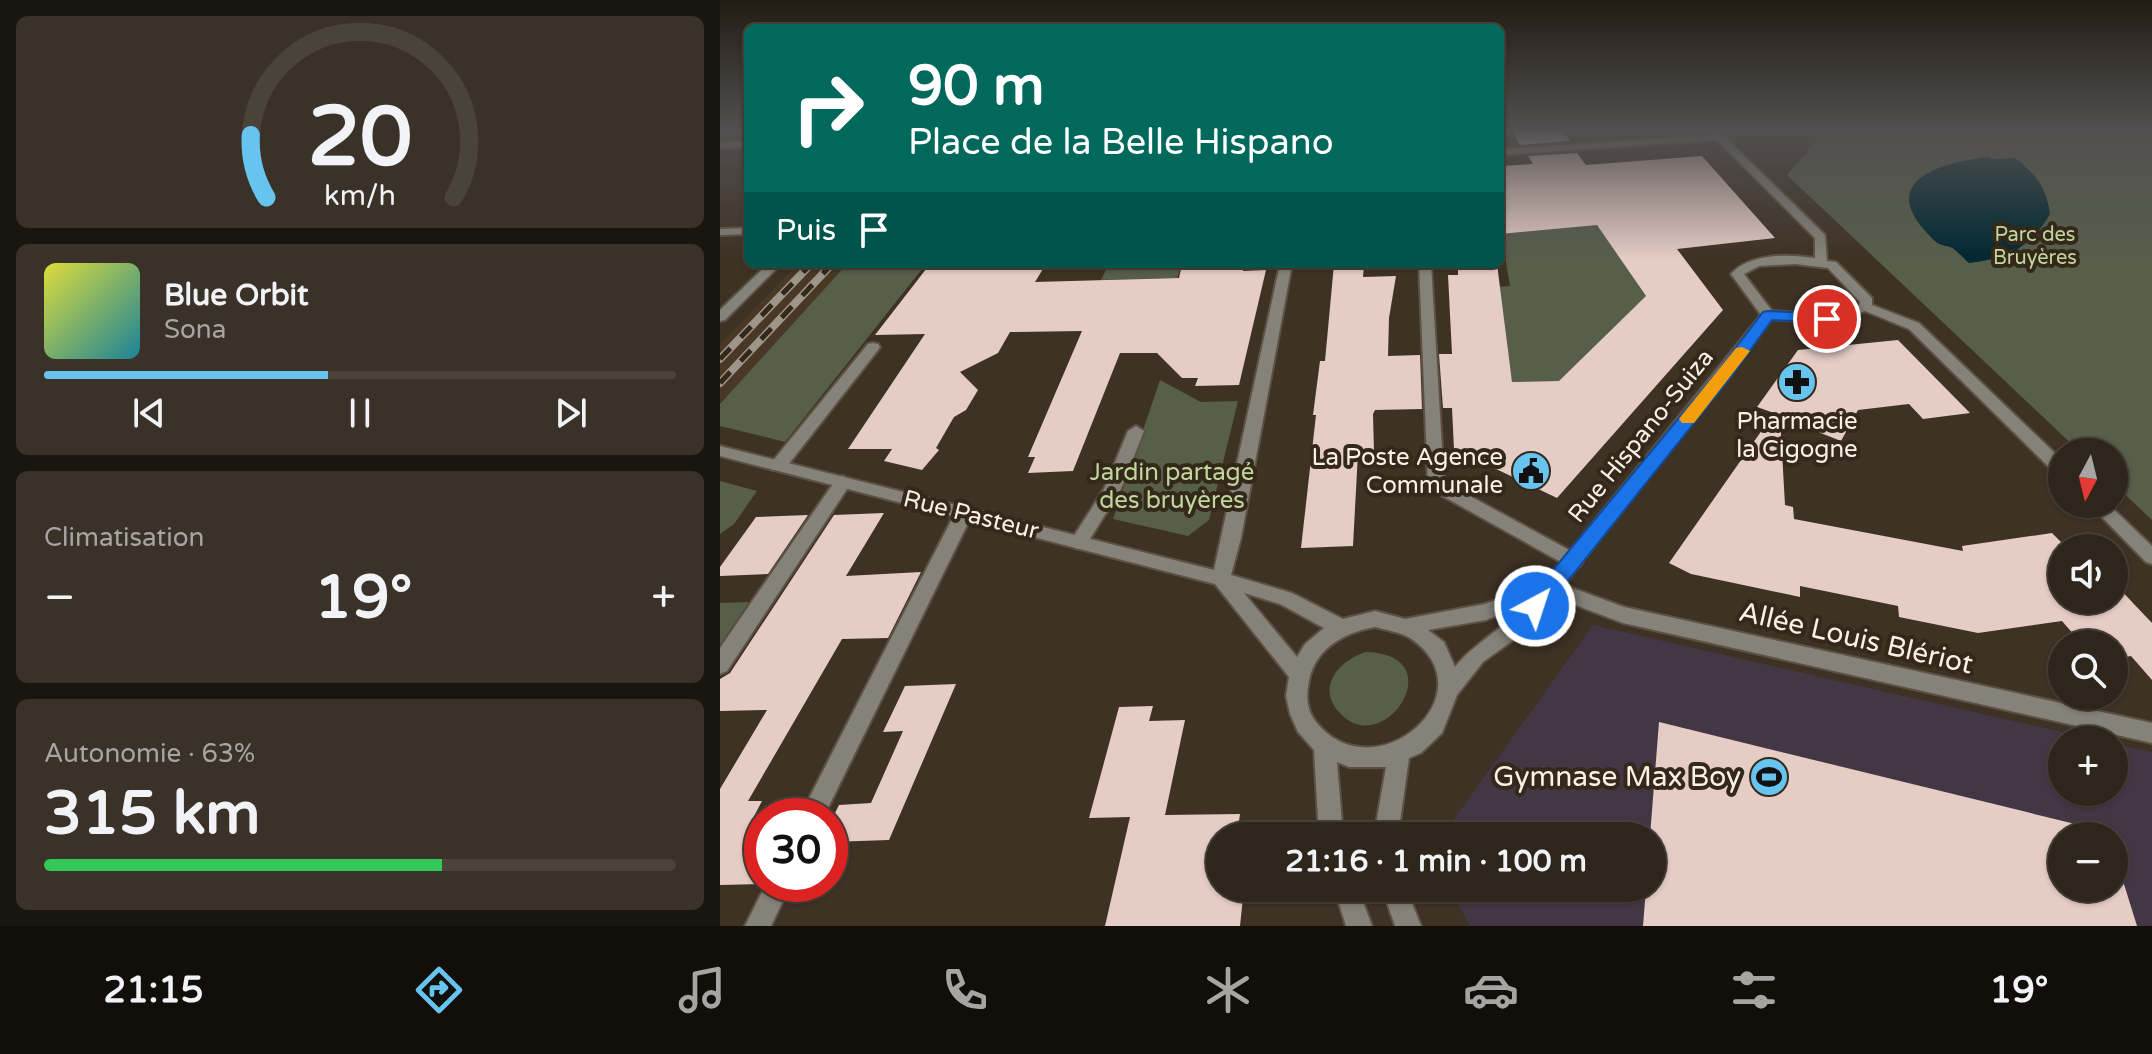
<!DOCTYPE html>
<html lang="fr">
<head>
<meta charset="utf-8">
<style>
  body { margin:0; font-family:"Varela Round",sans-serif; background:#3a3228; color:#f1f3f6; height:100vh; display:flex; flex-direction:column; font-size:30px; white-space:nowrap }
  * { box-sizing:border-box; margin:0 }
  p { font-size:26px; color:#a7a5a3 }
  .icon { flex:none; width:44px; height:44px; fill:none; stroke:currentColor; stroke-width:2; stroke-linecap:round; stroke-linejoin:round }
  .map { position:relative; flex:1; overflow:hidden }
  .sheet { display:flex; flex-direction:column; gap:16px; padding:16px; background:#19150f; width:720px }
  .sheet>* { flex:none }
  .hud { position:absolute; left:24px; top:24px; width:760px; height:244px; border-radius:12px; box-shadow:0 2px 6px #0004,0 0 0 2px #49433a; background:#00695c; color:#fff; overflow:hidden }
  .needle { width:52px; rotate:187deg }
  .controls { position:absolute; left:1328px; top:438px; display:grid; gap:16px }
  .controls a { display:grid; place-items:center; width:80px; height:80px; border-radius:50%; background:#2e261b; box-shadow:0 2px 6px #0004,0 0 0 2px #49433a; font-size:40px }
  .speed { position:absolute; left:24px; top:798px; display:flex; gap:16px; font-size:40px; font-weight:700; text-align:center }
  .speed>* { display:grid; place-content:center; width:104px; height:104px; border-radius:50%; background:#2e261b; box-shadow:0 2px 6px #0004,0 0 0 2px #49433a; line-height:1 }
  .speed .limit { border:12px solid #d22; background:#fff; color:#111 }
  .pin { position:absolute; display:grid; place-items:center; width:68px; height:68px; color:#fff; margin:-34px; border:4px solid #fff; border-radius:50%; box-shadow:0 2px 8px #0007 }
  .me { position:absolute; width:88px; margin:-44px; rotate:40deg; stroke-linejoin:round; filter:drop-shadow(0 0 6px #0008) }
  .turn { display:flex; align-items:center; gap:28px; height:168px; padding:0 32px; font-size:36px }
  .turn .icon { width:104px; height:104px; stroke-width:2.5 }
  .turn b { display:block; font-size:56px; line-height:68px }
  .then { display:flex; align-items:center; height:76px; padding:0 32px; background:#0003; gap:16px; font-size:30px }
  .big { font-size:60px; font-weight:700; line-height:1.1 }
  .sheet .tile { flex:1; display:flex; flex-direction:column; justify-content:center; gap:12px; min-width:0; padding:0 28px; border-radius:12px; background:#3a3228 }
  .sheet .dial { align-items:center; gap:0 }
  .dial svg { height:208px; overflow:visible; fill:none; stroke:#49433a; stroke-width:7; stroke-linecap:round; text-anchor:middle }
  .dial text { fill:#f1f3f6; stroke:none }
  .song { display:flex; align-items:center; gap:24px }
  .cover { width:96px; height:96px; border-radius:12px; background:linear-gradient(135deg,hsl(60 70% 55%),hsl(190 70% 35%)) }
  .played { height:8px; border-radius:4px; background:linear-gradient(90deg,#67c4ef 45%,#49433a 45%) }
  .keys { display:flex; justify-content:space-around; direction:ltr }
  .heat { display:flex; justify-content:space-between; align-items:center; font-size:44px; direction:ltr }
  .charge { height:12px; border-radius:6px; background:linear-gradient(90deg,#34c759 63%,#49433a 0) }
  .trip { position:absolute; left:486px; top:822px; width:460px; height:80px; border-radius:40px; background:#2e261b; box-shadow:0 2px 6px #0004,0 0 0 2px #49433a; font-weight:700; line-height:80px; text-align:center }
  .tabs { display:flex; height:128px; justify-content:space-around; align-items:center; background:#120f0b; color:#a7a5a3 }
  .tabs .icon { width:56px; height:56px }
  .tabs .on { color:#67c4ef }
  .tabs b { font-size:36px; color:#f1f3f6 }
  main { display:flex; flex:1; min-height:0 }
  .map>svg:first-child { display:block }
  .built { fill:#493825 }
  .education { fill:#443745; fill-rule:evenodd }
  .green { fill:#575e4a }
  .water { fill:#002933 }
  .building { fill:#e5ccc5 }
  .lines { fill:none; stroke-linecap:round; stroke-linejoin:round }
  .service-casing { stroke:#5c5143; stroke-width:4 }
  .pedestrian-casing { stroke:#5c5143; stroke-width:4 }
  .minor-casing { stroke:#5c5143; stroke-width:4 }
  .service { fill:#848279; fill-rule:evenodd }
  .pedestrian { fill:#848279; fill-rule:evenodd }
  .minor { fill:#848279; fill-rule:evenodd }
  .rail-casing { stroke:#9f968a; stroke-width:8 }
  .rail { stroke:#34281a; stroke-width:5; stroke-dasharray:15; stroke-linecap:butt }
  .route { fill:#1a73e8; stroke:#114b97; stroke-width:2 }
  .slow { fill:#f59e0b }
  .labels { text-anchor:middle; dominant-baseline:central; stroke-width:8; stroke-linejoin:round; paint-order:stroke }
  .far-park-label { font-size:20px; fill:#c1d69e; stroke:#34281a }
  .poi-label { font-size:24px; fill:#f9f1e8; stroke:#34281a }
  .street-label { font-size:24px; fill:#f9f1e8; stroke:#34281a }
  .park-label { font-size:24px; fill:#c1d69e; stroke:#34281a }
  .near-street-label { font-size:28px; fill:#f9f1e8; stroke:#34281a }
  .near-poi-label { font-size:28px; fill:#f9f1e8; stroke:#34281a; text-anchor:end }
</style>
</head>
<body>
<main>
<section class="sheet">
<div class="tile dial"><svg viewBox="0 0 100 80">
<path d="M14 69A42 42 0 1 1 86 69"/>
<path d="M14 69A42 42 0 0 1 8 45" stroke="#67c4ef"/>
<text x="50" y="56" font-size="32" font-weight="700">20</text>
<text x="50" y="72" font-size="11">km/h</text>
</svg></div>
<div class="tile">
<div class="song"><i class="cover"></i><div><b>Blue Orbit</b><p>Sona</p></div></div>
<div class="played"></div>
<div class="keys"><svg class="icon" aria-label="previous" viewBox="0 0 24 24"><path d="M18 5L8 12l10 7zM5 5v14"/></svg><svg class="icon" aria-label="pause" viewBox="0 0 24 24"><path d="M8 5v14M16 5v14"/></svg><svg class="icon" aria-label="next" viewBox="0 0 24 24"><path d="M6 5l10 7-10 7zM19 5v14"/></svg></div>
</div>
<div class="tile"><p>Climatisation</p>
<div class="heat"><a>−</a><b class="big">19°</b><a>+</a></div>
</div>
<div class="tile"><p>Autonomie · 63%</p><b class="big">315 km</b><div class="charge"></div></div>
</section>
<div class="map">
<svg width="1432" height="926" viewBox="0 0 1432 926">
  <rect width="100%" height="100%" fill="#3e3224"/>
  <polygon class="built" points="78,264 127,264 0,404 0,344"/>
  <path class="education" d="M873 625 1377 740H1342V792H1394V744L1432 752V926H750L729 888H932V836H722ZM1342 836H1394V888H1342Z"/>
  <g class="green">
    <polygon points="1098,130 1432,130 1432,520 1394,484 1394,452 1360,452 1067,175 1102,134"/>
    <polygon points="895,223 882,232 926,296 880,342 850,381 792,382 777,287 790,286 785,256 780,255 780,228"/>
    <polygon points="127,264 206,264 65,442 0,426 0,404"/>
    <polygon points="389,264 462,264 457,278 381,280"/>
    <polygon points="440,380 481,402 518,401 489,520 468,536 393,519"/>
    <polygon points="0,481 37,491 14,524 0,534"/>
    <polygon points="29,602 0,645 0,603"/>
    <path d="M646 652C735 654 663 763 619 712 596 686 620 660 646 652Z"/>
  </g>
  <path class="water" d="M1268 157 1273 159 1295 158C1316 174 1326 187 1330 214 1310 248 1288 258 1249 263 1244 259 1236 249 1230 247 1219 244 1218 245 1209 235 1155 180 1223 162 1268 157Z"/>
  <g class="building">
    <polygon points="791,130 842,130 850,141 800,145"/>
    <polygon points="857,153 866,165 982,156 1055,238 957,249 1003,310 837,498 734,449 732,408 723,408 719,354 732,354 728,275 738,275 738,264 777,264 792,382 839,381 926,296 877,225 780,234 780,166 813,164 808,156"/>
    <polygon points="210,264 326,264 315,282 459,278 461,269 478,269 480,264 525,264 523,271 546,270 519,385 475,386 478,378 462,378 437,353 400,353 353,471 308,473 315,457 308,457 362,331 290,332 278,353 240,372 258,390 246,410 234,417 216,448 219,450 202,470 164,461 172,449 128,449 205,334 155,335"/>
    <polygon points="614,264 644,264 643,277 676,276 669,318 668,356 700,355 702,409 655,410 653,414 654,453 638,453 633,546 581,548 596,415 593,415 600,361 605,361"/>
    <polygon points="1178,340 1250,413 1203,419 1189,404 1138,410 1121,441 1060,417 1065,505 1073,507 1074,519 1243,551 1242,546 1332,533 1344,545 1357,543 1361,548 1342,548 1342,600 1394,600 1394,583 1432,623 1432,680 1411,656 1394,659 1394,644 1362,644 1342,621 1258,633 1179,617 1178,606 1080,586 1080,597 971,574 949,563 1054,413 1037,407 1078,350"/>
    <polygon points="164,513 126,576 201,572 168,638 122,639 28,801 42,801 28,828 42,827 42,884 0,885 0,789 47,710 0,711 0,679 10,673 114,515"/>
    <polygon points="88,515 48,574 0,576 0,567 36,517"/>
    <polygon points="236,684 169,840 110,842 110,823 119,805 151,803 183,731 163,732 185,686"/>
    <polygon points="433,706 429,721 465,720 445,815 520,814 517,836 500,836 500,888 524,888 520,926 385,926 410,817 369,818 399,707"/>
    <polygon points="939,722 1388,832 1389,836 1342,836 1342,888 1394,888 1394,852 1417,926 923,926 926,888 932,888 930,836"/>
  </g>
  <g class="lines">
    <defs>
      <g id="service">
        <polygon points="153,343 158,344 160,347 158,350 64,470 52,470 50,466 52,462 148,344"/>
        <polygon points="416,426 424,431 401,489 365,547 359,549 353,547 350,542 384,489 408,431"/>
        <polygon points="123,476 131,482 129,486 7,671 0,674 0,648 117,478"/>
        <polygon points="244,507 250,508 253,513 104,816 80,816 235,513 238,508"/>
        <polygon points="46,884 71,884 51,926 25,926"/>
      </g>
      <polygon id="pedestrian" points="699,264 711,264 724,482 860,556 863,561 860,566 854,568 848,566 710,489 708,485"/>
      <g id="minor">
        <path d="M989 130H997L1003 135 1105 235 1107 261 1116 262 1152 298V305L1199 323 1342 460V476L1336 474 1189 329 1145 311 1107 323 1052 319 844 585 904 607 1432 723V743L903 623 834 597 807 630 763 662 737 695 722 733 701 753 689 758 678 836H654L666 767H629L617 762 623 836H599L594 750 578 732 570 714 566 696 569 677 495 584 0 456V446L494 570 560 264H572L521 538 511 575 572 593 623 619 655 611 685 619 765 604 825 582 1041 315 1011 274C1030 253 1069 254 1095 258V238L997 140 780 155V149L991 135ZM1075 264 1108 268 1140 302 1139 305 1106 315 1052 311 1024 274 1039 266ZM524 593 560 604 604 628 585 644 577 657ZM804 605C784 629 755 642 735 667L724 642 708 630 766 620ZM655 627C666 630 681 632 690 638 772 693 655 795 596 722 588 712 586 700 588 687 592 651 621 633 655 627Z"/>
        <polygon points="28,141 28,147 0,148 0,142"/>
        <polygon points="28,228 28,234 0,235 0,229"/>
        <polygon points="48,264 61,264 5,320 0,321 0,310"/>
        <polygon points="1369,504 1388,504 1432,546 1432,564 1426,562"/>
        <polygon points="614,888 638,888 652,926 626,926"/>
        <polygon points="662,888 686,888 701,926 675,926"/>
      </g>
    </defs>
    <use href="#service" class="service-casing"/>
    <use href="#pedestrian" class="pedestrian-casing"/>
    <use href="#minor" class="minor-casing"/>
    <use href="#service" class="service"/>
    <use href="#pedestrian" class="pedestrian"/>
    <use href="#minor" class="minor"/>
    <defs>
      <g id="rail">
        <polyline points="0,359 91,264"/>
        <polyline points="0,383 112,264"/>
      </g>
    </defs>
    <use href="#rail" class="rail-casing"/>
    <use href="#rail" class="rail"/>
  </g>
  <linearGradient id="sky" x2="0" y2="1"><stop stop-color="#221c14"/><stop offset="0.5" stop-color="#524f50"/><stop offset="1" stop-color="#524f50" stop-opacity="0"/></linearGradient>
  <rect width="1432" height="259" fill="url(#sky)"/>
  <polygon class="route" points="1048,311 1107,314 1114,319 1107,323 1052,320 1010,378 823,612 815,615 808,612 805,606 808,600 998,371 1043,312"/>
  <polygon class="slow" points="1022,347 1030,351 974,423 962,423 959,419 962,415 1016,348"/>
  <defs>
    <symbol id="pharmacy-disc" viewBox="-11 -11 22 22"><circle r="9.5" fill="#67c4ef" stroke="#34281a"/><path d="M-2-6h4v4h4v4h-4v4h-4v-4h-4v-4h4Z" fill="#111"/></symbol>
    <symbol id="civic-disc" viewBox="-11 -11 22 22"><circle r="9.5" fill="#67c4ef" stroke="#34281a"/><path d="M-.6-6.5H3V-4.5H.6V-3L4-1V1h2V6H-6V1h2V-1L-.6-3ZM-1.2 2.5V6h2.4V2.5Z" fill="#111"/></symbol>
    <symbol id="stadium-disc" viewBox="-11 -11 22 22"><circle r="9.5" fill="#67c4ef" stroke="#34281a"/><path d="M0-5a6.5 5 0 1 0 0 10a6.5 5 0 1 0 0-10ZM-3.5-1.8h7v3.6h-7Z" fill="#111"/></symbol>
  </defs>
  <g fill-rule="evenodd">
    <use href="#pharmacy-disc" x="1055" y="360" width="44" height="44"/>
    <use href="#civic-disc" x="789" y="449" width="44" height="44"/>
    <use href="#stadium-disc" x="1027" y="755" width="44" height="44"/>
  </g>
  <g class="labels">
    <g class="far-park-label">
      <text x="1315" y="235">Parc des<tspan x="1315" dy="23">Bruyères</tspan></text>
    </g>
    <g class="poi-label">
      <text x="1077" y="421">Pharmacie<tspan x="1077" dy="28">la Cigogne</tspan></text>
      <text x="783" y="457" text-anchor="end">La Poste Agence<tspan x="783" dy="28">Communale</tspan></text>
    </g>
    <g class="street-label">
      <text transform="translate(921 436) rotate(-51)">Rue Hispano-Suiza</text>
      <text transform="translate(251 515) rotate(14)">Rue Pasteur</text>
    </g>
    <g class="park-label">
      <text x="452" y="472">Jardin partagé<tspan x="452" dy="28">des bruyères</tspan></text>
    </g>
    <g class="near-street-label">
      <text transform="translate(1136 638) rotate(13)">Allée Louis Blériot</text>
    </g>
    <g class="near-poi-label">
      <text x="1021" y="777">Gymnase Max Boy</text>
    </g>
  </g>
</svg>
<div class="controls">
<a><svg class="needle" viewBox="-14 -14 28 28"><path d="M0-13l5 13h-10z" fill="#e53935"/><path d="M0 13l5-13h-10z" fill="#a7a5a3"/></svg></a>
<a><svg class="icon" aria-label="sound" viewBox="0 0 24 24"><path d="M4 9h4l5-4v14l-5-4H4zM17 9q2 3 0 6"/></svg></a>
<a><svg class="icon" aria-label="search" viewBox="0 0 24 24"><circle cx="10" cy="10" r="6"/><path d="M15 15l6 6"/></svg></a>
<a>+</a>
<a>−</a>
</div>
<div class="speed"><div class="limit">30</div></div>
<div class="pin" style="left:1107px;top:319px;background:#d93025"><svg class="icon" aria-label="arrive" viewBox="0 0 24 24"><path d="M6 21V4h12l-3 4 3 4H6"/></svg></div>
<svg class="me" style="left:815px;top:606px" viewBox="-20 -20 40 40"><circle r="17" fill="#1a73e8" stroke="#fff" stroke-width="3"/><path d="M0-11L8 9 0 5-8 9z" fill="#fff"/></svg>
<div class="trip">21:16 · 1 min · 100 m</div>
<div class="hud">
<div class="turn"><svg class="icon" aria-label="right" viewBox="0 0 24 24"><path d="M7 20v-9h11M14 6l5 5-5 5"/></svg><div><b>90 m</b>Place de la Belle Hispano</div></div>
<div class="then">Puis<svg class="icon" aria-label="arrive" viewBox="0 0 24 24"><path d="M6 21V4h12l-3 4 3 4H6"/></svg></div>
</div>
</div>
</main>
<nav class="tabs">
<b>21:15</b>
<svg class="icon on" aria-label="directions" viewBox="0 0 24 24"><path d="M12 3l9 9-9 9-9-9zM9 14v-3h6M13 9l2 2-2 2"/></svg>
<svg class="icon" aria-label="music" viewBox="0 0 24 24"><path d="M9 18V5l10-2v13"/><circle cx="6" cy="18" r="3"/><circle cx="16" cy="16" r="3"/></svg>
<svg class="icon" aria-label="phone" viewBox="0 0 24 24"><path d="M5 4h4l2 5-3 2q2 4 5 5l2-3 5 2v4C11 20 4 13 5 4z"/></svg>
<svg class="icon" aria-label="climate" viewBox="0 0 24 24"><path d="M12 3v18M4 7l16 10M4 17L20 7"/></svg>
<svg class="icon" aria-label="car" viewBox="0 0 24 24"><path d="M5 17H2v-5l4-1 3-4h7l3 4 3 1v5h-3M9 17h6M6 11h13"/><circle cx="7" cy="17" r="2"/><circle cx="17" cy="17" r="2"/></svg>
<svg class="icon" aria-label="filters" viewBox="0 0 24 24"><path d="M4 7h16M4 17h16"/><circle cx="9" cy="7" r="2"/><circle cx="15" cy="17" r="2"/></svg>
<b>19°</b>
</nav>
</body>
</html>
